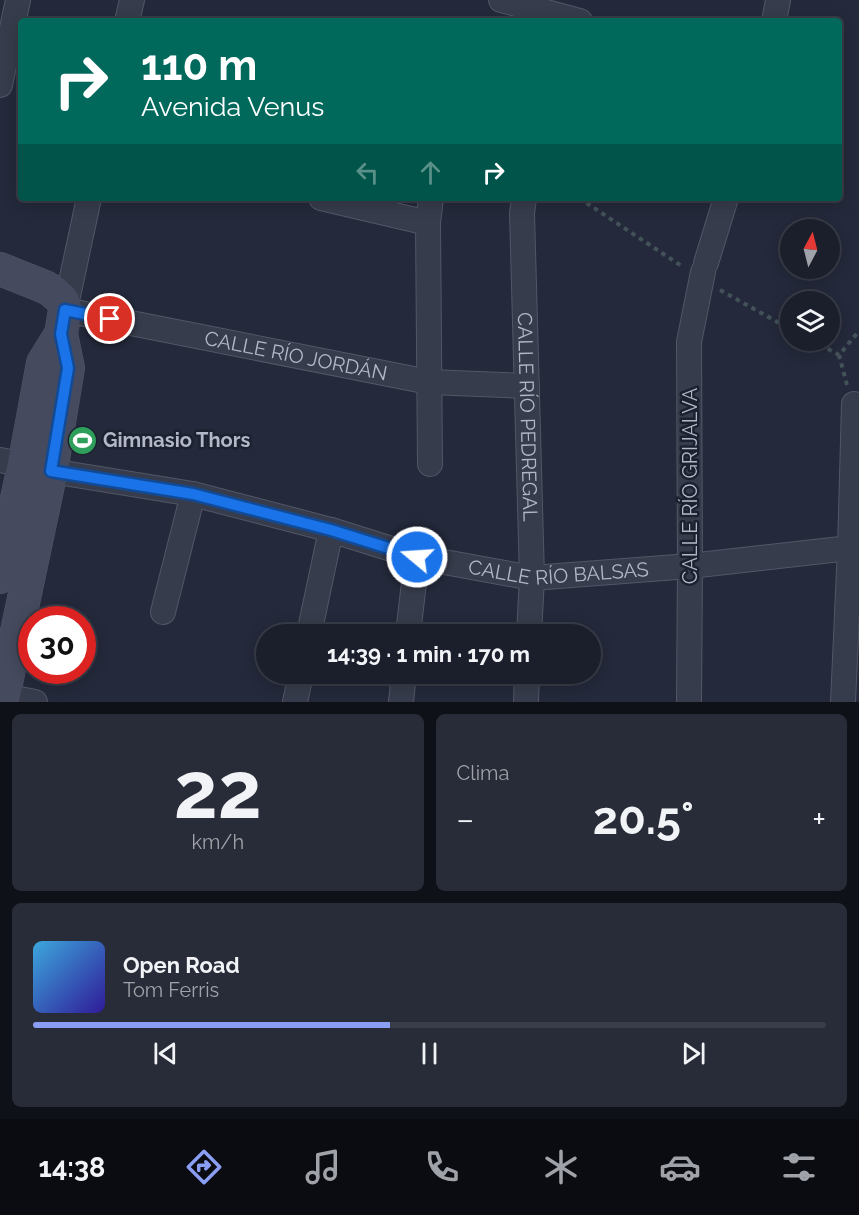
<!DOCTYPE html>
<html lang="es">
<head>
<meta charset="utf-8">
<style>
  body { margin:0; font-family:Raleway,sans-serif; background:#282c38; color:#f1f3f6; height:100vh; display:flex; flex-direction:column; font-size:22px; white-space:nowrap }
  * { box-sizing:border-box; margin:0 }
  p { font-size:20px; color:#a0a2a9 }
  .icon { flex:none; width:33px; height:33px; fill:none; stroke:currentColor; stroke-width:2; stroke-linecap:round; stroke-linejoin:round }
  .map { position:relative; height:702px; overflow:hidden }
  .side { display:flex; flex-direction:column; gap:12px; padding:12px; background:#0f1118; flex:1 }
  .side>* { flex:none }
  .guide { position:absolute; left:18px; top:18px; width:824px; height:183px; border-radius:6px; box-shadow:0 3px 15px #0003,0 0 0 2px #393d48; background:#00695c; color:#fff; overflow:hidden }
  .needle { width:39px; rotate:7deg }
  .fabs { position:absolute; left:780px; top:219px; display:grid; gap:12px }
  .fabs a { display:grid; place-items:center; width:60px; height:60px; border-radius:50%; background:#1b1f2c; box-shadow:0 3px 15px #0003,0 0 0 2px #393d48; font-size:30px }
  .speed { position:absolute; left:18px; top:606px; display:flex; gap:12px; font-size:30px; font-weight:700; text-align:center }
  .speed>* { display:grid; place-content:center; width:78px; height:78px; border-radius:50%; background:#1b1f2c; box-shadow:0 3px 15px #0003,0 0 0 2px #393d48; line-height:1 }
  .speed .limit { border:9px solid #d22; background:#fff; color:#111 }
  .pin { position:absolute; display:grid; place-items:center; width:51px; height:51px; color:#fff; margin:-26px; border:3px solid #fff; border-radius:50%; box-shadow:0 2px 6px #0007 }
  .me { position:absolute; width:66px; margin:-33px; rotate:288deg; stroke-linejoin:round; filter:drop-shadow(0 0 4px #0008) }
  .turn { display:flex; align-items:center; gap:21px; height:126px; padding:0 24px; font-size:27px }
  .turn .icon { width:78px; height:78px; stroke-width:2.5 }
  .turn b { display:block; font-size:42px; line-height:51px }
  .lanes { display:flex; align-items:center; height:57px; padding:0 24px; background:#0003; justify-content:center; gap:30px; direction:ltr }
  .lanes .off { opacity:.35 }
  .big { font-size:45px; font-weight:700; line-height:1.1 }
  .side .tile { flex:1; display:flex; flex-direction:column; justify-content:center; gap:9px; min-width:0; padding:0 21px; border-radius:9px; background:#282c38 }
  .side .dial { align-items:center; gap:0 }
  .dial b { font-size:78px; line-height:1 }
  .song { display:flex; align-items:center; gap:18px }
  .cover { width:72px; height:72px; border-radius:9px; background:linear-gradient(135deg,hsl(200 70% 55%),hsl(250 70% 35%)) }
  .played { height:6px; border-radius:3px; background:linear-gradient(90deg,#8a9ef4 45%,#393d48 45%) }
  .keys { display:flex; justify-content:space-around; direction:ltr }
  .heat { display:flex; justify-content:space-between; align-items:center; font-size:33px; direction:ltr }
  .side .tiles { flex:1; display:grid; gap:12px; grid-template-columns:1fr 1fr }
  .tile:last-child { grid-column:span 2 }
  .trip { position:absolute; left:256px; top:624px; width:345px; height:60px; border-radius:30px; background:#1b1f2c; box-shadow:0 3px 15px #0003,0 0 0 2px #393d48; font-weight:700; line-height:60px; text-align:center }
  .dock { display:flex; height:96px; justify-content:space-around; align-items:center; background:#0b0c12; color:#a0a2a9 }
  .dock .icon { width:42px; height:42px }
  .dock .on { color:#8a9ef4 }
  .dock b { font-size:27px; color:#f1f3f6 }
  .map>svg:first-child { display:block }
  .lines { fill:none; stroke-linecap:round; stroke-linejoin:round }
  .street-casing { stroke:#525766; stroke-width:26 }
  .secondary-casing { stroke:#525766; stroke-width:34 }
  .path { stroke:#435259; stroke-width:4; stroke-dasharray:4.5 4.5; stroke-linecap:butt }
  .street { stroke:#373c4c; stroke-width:24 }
  .secondary { stroke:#454a5e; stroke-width:33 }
  .route-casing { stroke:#114b97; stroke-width:15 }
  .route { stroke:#1a73e8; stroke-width:10 }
  .labels { text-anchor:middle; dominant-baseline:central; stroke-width:5; stroke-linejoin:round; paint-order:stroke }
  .street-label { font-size:20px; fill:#b3b7c7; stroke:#1c2130 }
  .poi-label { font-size:20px; font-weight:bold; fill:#b3b7c7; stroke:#1c2130; text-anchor:start }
</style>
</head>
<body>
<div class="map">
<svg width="859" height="702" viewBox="0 0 859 702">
  <rect width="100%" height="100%" fill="#24293b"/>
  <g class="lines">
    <defs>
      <g id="street">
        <polyline points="501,0 580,21"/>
        <polyline points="127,21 132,0"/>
        <polyline points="774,21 778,0"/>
        <polyline points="0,85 18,0"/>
        <path id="s1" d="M89 198 65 310 429 382 527 386"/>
        <polyline points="321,198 428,223"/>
        <path id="s2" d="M524 198 522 213 532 578 529 634"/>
        <polyline points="706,263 726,198"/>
        <path id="s3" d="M0 460 51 471 193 494 331 530 417 557 532 578 690 566 859 547"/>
        <polyline points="430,464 428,223 431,198"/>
        <polyline points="163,612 193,494"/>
        <polyline points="309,634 331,530"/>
        <polyline points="408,634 417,557"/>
        <polyline points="4,696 35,702"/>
        <polyline points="295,702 301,674"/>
        <polyline points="401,702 404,674"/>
        <polyline points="526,702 527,674"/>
        <polyline points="689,702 690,566 689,342 703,272"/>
        <polyline points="843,702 850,548 854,404"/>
      </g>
      <g id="secondary">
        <polyline points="0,269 45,287 52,291 61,299 63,302 65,310 61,334 68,368 51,471 2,702"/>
        <polyline points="0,577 24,466 43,363 61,334"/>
      </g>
    </defs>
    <use href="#street" class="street-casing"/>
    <use href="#secondary" class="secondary-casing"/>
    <g class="path">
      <polyline points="579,198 683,267"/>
      <polyline points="720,290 790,329"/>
      <polyline points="812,340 839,355"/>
      <polyline points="847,385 839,355 859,331"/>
    </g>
    <use href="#street" class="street"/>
    <use href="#secondary" class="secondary"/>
  </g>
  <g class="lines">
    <defs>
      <polyline id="route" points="110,319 65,310 61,334 68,368 51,471 193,494 331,530 417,557"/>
    </defs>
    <use href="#route" class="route-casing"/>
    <use href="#route" class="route"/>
  </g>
  <defs>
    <symbol id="stadium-disc" viewBox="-11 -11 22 22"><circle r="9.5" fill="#2e9e5b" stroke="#1c2130"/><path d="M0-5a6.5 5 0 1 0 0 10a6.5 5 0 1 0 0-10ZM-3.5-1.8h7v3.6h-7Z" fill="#fff"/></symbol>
  </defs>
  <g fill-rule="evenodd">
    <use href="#stadium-disc" x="66" y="424" width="33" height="33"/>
  </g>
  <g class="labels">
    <g class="street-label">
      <text stroke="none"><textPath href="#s1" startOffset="350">CALLE RÍO JORDÁN</textPath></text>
      <text stroke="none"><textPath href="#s2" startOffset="219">CALLE RÍO PEDREGAL</textPath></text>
      <text transform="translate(690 486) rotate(-90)">CALLE RÍO GRIJALVA</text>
      <text stroke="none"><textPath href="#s3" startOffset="572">CALLE RÍO BALSAS</textPath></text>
    </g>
    <g class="poi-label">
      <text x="103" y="440">Gimnasio Thors</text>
    </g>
  </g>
</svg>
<div class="fabs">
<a><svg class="needle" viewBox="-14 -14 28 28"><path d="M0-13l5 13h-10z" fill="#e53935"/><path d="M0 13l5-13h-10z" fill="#a0a2a9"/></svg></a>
<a><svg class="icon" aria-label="layers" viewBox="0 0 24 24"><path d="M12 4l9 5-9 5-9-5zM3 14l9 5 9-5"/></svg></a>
</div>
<div class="speed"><div class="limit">30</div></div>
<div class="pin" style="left:110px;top:319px;background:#d93025"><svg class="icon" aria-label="arrive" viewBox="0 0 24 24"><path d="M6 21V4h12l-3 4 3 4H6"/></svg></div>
<svg class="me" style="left:417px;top:557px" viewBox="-20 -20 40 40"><circle r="17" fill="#1a73e8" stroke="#fff" stroke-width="3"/><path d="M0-11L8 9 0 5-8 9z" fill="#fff"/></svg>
<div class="trip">14:39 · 1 min · 170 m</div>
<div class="guide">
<div class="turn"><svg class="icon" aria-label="right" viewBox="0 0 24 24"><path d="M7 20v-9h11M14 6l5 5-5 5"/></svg><div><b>110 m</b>Avenida Venus</div></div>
<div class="lanes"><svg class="icon off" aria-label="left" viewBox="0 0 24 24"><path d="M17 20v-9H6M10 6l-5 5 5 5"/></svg><svg class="icon off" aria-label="ahead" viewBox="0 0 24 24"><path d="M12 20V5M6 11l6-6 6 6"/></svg><svg class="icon" aria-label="right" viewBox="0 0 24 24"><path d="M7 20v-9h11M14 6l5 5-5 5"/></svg></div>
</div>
</div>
<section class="side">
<div class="tiles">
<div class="tile dial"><b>22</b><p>km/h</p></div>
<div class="tile"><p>Clima</p>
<div class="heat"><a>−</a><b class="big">20.5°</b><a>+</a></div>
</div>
<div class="tile">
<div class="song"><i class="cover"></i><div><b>Open Road</b><p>Tom Ferris</p></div></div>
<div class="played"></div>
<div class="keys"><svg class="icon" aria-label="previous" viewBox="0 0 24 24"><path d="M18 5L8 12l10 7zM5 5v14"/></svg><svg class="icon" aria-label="pause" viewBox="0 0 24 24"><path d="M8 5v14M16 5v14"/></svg><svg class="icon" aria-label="next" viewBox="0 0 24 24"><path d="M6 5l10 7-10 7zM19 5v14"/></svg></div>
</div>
</div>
</section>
<nav class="dock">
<b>14:38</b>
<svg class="icon on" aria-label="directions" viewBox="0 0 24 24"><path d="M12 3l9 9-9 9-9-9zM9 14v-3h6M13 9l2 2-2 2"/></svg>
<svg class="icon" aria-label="music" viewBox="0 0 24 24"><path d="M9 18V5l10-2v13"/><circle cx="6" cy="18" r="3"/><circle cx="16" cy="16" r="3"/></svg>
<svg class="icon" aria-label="phone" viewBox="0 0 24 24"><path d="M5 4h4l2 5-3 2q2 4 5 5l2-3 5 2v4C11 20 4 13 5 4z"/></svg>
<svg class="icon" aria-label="climate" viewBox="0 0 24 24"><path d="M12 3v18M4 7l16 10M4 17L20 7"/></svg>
<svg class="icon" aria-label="car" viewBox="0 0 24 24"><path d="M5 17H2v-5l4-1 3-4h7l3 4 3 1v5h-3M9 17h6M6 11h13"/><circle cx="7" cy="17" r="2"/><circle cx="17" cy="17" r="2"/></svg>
<svg class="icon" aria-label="filters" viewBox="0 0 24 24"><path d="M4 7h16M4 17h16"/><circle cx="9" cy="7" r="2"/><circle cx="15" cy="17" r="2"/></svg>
</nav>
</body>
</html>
